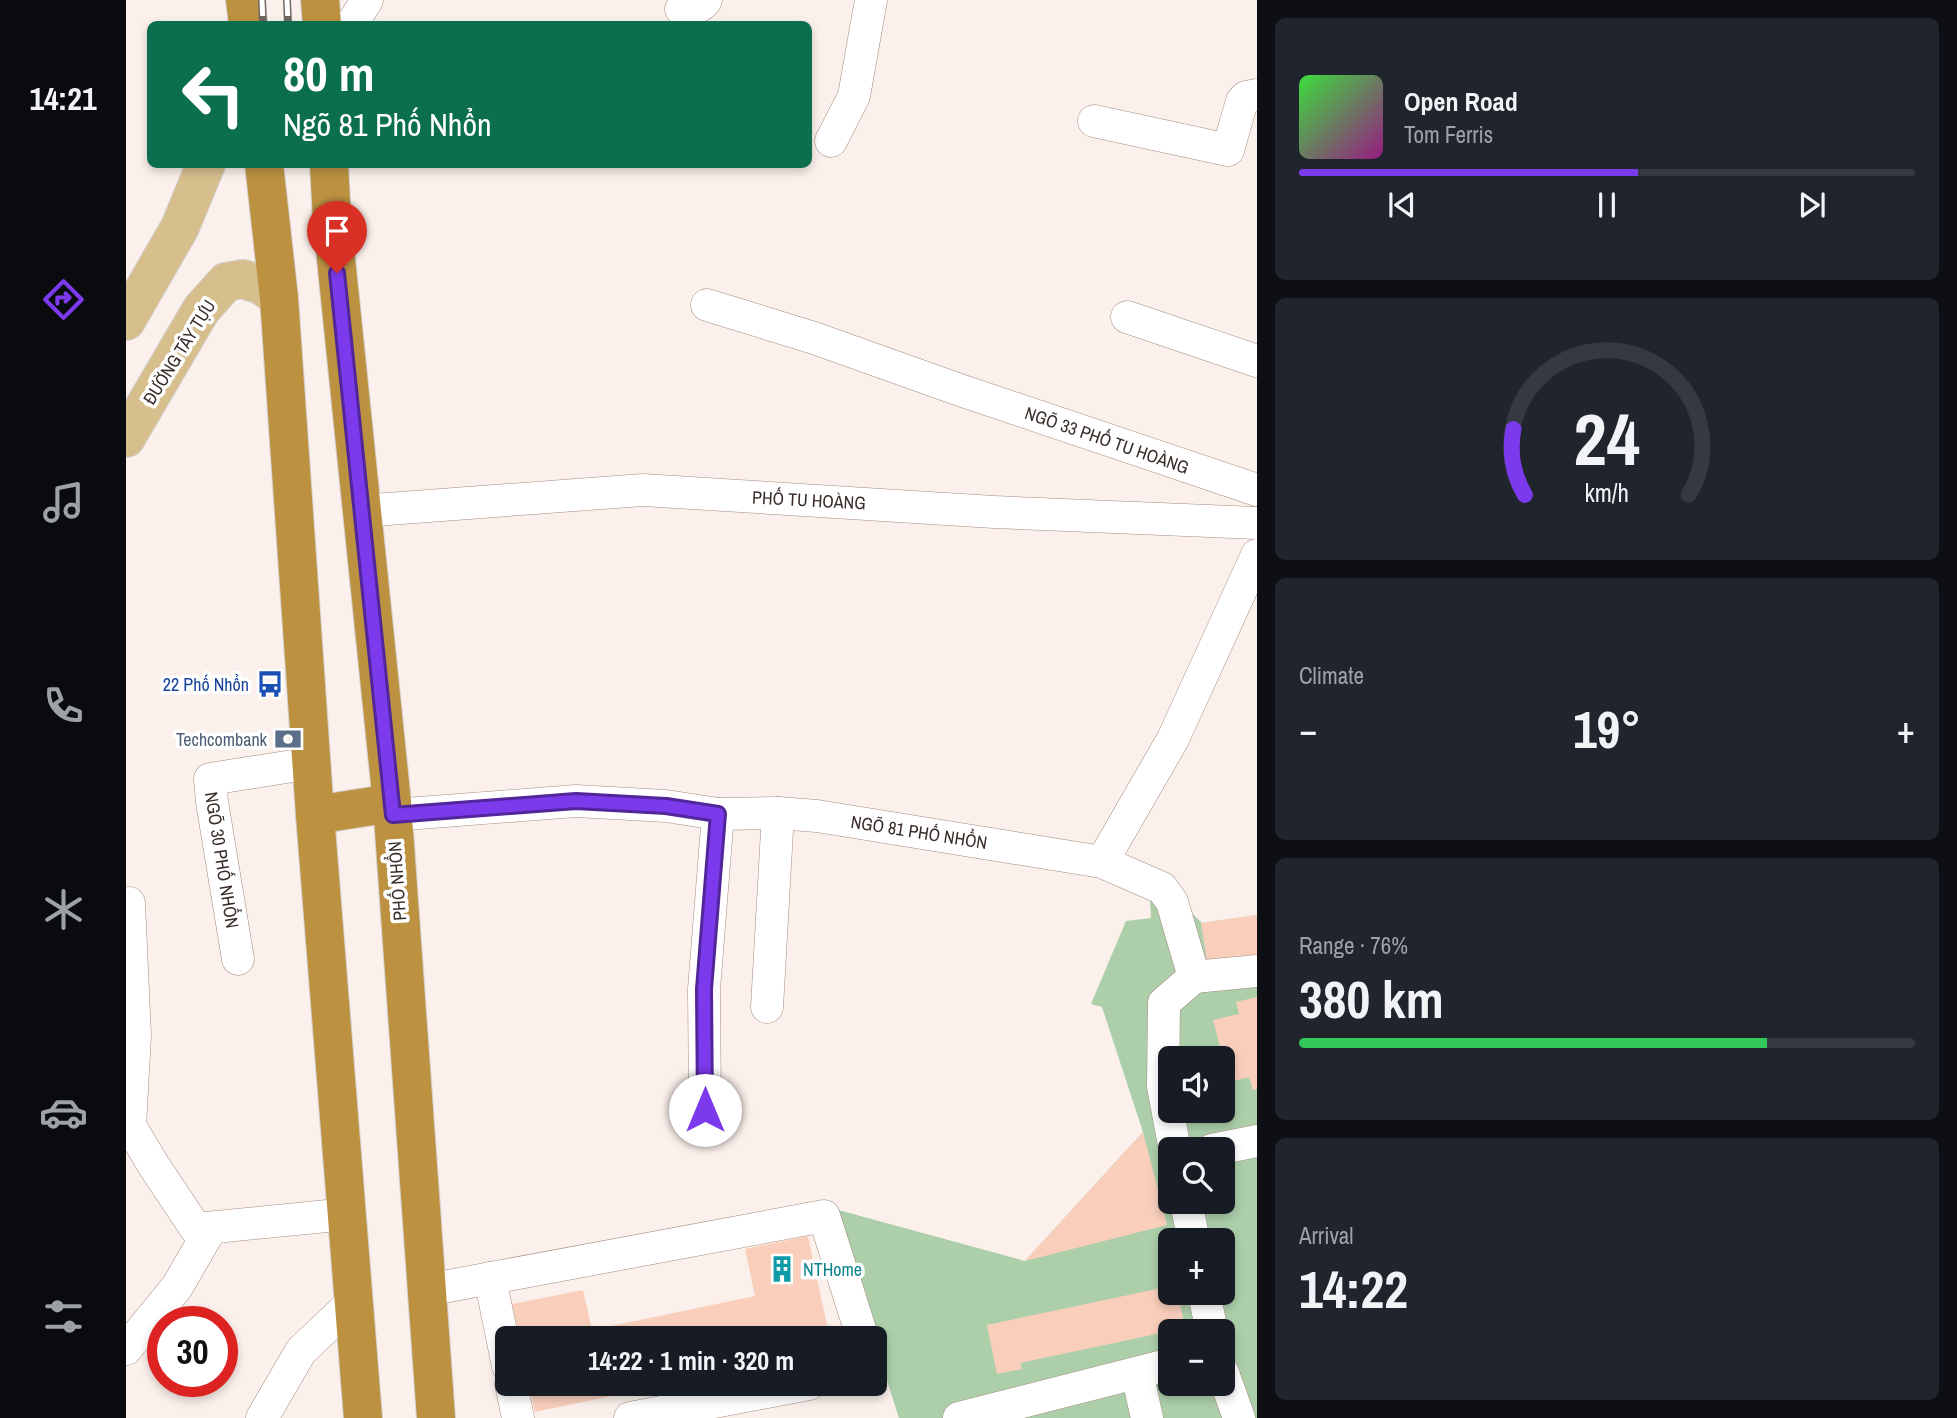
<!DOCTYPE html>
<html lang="en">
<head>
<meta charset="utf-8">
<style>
  body { margin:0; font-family:"Archivo Narrow",sans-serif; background:#20242c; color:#f1f3f6; height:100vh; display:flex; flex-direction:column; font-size:26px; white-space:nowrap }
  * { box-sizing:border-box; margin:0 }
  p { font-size:23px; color:#9ea1a6 }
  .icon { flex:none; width:38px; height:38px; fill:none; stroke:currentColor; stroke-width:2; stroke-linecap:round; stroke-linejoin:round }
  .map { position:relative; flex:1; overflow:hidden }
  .sheet { display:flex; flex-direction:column; gap:18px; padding:18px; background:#0d0f14; width:700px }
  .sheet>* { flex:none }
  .top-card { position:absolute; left:21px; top:21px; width:665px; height:147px; border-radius:10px; box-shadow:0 4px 10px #0003; background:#0b6e4f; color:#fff; overflow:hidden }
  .fabs { position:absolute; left:1032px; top:1046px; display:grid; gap:14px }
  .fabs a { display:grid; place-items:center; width:77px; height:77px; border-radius:10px; background:#171b24; box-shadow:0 4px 10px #0003; font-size:35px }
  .speed { position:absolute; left:21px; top:1306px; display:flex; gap:14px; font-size:35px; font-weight:700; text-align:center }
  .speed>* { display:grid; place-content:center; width:91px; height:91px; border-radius:50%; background:#171b24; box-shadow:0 4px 10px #0003; line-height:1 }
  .speed .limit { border:10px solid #d22; background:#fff; color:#111 }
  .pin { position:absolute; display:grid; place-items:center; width:60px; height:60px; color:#fff; margin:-72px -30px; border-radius:50% 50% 50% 0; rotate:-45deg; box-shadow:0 0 7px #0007 }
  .pin .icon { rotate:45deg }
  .me { position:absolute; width:77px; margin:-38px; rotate:0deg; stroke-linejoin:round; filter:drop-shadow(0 0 5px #0008) }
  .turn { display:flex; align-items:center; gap:24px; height:147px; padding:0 21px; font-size:32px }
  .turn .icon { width:91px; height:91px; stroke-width:2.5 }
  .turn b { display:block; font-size:49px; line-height:60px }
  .big { font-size:52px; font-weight:700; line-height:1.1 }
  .sheet .tile { flex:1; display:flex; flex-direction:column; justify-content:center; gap:10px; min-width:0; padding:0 24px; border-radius:10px; background:#20242c }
  .sheet .dial { align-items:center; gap:0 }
  .dial svg { height:182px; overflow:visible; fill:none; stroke:#363941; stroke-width:7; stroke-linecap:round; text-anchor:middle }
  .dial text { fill:#f1f3f6; stroke:none }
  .song { display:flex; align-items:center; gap:21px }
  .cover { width:84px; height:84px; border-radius:10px; background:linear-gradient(135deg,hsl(120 70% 55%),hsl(310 70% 35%)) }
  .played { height:7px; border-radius:4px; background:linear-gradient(90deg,#7c3aed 55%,#363941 55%) }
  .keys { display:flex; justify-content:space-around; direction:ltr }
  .heat { display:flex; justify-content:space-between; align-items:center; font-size:38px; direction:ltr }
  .charge { height:10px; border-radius:5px; background:linear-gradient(90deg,#34c759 76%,#363941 0) }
  .trip { position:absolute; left:369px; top:1326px; width:392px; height:70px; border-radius:10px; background:#171b24; box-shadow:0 4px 10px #0003; font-weight:700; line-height:70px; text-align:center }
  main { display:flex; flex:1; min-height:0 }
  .dock { display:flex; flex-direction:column; width:126px; justify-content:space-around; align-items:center; background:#090b0e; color:#9ea1a6 }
  .dock .icon { width:49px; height:49px }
  .dock .current { color:#7c3aed }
  .dock b { font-size:32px; color:#f1f3f6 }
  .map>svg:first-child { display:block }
  .green { fill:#accfaa; fill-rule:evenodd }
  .building { fill:#f9cfbc }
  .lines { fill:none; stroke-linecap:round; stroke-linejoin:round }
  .minor-casing { stroke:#a58c81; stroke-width:33 }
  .major-casing { stroke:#d3d1d0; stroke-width:40 }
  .highway-casing { stroke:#d3d1d0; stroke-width:40 }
  .minor { stroke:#fff; stroke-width:32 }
  .major { stroke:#d7be8d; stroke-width:38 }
  .highway { stroke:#bc9241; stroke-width:38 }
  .rail-casing { stroke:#716662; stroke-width:8 }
  .rail { stroke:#fff; stroke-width:5; stroke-dasharray:16; stroke-linecap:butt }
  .route-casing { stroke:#51269a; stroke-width:18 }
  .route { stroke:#7c3aed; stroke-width:12 }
  .labels { text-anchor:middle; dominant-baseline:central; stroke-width:7; stroke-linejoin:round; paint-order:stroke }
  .street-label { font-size:18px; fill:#382d29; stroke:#fff }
  .transit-label { font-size:18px; fill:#164399; stroke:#fff; text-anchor:end }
  .service-label { font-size:18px; fill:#4e5e75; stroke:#fff; text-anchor:end }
  .culture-label { font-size:18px; fill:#0d838f; stroke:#fff; text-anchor:start }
</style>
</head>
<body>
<main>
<nav class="dock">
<b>14:21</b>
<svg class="icon current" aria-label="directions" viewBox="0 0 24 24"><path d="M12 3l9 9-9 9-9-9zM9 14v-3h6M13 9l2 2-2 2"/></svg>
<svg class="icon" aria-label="music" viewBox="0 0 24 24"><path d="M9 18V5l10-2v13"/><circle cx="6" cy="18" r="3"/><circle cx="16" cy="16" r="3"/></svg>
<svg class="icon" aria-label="phone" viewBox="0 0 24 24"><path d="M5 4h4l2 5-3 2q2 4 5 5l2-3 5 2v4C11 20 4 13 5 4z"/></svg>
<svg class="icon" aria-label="climate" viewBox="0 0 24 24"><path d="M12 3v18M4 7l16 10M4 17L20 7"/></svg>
<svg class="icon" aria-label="car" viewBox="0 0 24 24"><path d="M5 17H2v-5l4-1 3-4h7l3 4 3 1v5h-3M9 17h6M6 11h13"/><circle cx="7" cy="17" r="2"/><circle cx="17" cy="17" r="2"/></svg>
<svg class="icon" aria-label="filters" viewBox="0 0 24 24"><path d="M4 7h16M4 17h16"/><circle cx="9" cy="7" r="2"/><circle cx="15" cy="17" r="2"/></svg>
</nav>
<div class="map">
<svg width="1131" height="1418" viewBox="0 0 1131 1418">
  <rect width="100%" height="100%" fill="#fbf0eb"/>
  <path class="green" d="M1024 901 1054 902 1076 923 1131 915V1418H773L705 1208 899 1261 1017 1132 976 1007 965 1004 1000 921 1025 918ZM1045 1059H1097V1111H1045ZM1045 1150H1097V1202H1045ZM1045 1241H1097V1293H1045ZM1045 1332H1097V1384H1045Z"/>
  <g class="building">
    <polygon points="1131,915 1131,957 1082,968 1075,923"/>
    <polygon points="1131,997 1131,1089 1127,1090 1123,1077 1103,1082 1087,1020 1113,1014 1110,1002"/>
    <polygon points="1017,1132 1041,1225 899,1261"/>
    <polygon points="682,1236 704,1339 394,1339 386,1304 457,1290 466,1330 629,1296 619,1249"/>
    <polygon points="1045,1286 1045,1293 1052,1293 1060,1332 1045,1332 1045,1338 1042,1338 1040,1332 894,1363 896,1369 871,1374 861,1325"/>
    <polygon points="403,1384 538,1384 538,1385 409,1412"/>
  </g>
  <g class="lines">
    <defs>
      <g id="minor">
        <path d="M555 9C565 8 574 9 580 0"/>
        <polyline points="226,24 241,0"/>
        <polyline points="968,121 1102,150 1116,101 1120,97 1131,95"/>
        <polyline points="705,141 728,96 745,0"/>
        <polyline points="581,305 688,338 831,389 1131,490"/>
        <polyline points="1001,317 1131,361"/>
        <polyline points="235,511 517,490 868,512 1131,523"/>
        <polyline points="267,815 450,801 540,806 592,814 652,813 691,816 976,862 1036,888 1046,902 1068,977 1038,1003 1037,1086 1049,1150"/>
        <polyline points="976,862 1047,739 1131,555"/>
        <polyline points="3,903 9,1035 4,1126 28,1166 70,1229 221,1214"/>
        <polyline points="112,959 86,802 84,779 186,763"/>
        <polyline points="1068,977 1131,971"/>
        <polyline points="641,1007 652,813"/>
        <polyline points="579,1110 578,989 592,814"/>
        <polyline points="1086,1150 1131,1141"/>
        <polyline points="1060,1202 1068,1241"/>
        <polyline points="364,1278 382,1366"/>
        <polyline points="301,1290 698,1216 737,1339"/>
        <polyline points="1078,1293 1086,1332"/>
        <polyline points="0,1349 51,1287 85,1228"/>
        <polyline points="1011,1373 1021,1418"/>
        <polyline points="1097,1373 1113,1418"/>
        <polyline points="385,1384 392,1418"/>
        <polyline points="136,1418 175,1351 228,1301"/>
        <polyline points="504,1418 683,1384"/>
        <polyline points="833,1418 1045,1364"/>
      </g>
      <g id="major">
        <polyline points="0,321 54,227 80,164"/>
        <polyline points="0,438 75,310 100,282 117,279 135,285 153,298"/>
      </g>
      <g id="highway">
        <polyline points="119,0 122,24"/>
        <polyline points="194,0 196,24"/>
        <polyline points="138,164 153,298 189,815 237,1418"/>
        <polyline points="203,164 206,220 266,803 310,1418"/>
        <polyline points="189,815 266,803"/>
      </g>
    </defs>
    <use href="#minor" class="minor-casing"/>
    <use href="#major" class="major-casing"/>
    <use href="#highway" class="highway-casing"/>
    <use href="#minor" class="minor"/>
    <use href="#major" class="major"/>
    <use href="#highway" class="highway"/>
    <defs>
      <g id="rail">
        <polyline points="136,0 137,24"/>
        <polyline points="161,0 162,24"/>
      </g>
    </defs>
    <use href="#rail" class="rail-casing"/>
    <use href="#rail" class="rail"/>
  </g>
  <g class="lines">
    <defs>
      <polyline id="route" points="211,273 267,815 450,801 540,806 592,814 578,989 579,1110"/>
    </defs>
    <use href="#route" class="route-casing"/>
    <use href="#route" class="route"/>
  </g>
  <defs>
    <symbol id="bus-bare" viewBox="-9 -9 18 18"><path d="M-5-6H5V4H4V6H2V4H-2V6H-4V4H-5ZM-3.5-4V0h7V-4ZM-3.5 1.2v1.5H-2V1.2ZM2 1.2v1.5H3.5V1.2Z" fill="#1a4fb4" stroke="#fff" stroke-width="2.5" paint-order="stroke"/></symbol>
    <symbol id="bank-bare" viewBox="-9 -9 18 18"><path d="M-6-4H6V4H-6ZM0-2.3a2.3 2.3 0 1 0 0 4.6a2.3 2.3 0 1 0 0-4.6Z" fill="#5c6f8a" stroke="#fff" stroke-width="2.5" paint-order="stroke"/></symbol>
    <symbol id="building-bare" viewBox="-9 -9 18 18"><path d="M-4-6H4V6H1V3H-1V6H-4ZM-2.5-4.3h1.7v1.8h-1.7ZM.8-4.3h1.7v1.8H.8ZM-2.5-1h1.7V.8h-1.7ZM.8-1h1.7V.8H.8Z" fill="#0f9aa8" stroke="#fff" stroke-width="2.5" paint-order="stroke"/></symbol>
  </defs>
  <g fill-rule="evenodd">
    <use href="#bus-bare" x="125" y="665" width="38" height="38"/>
    <use href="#bank-bare" x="143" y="720" width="38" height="38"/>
    <use href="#building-bare" x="637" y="1250" width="38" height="38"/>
  </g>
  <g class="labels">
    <g class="street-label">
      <text transform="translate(53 352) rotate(-58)">ĐƯỜNG TÂY TỰU</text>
      <text transform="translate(981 440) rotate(19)">NGÕ 33 PHỐ TU HOÀNG</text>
      <text transform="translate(683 500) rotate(3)">PHỐ TU HOÀNG</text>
      <text transform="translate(793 832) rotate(9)">NGÕ 81 PHỐ NHỔN</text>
      <text transform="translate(96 860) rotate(81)">NGÕ 30 PHỐ NHỔN</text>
      <text transform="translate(271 881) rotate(-94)">PHỐ NHỔN</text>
    </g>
    <g class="transit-label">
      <text x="123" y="684">22 Phố Nhổn</text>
    </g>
    <g class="service-label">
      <text x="141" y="739">Techcombank</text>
    </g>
    <g class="culture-label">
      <text x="677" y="1269">NTHome</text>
    </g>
  </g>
</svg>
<div class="fabs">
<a><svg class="icon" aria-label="sound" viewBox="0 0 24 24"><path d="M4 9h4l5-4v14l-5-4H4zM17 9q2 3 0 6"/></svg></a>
<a><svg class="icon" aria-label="search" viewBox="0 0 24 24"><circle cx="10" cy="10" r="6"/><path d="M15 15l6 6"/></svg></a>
<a>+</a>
<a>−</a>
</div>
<div class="speed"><div class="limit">30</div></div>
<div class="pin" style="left:211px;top:273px;background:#d93025"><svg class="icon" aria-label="arrive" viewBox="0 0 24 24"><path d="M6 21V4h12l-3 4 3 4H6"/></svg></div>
<svg class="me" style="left:579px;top:1110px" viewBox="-20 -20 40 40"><circle r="19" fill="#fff"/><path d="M0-13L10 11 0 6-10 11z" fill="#7c3aed"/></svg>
<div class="trip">14:22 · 1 min · 320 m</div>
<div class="top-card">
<div class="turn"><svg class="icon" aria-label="left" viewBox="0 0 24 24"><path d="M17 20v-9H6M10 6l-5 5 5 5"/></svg><div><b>80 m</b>Ngõ 81 Phố Nhổn</div></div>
</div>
</div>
<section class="sheet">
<div class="tile">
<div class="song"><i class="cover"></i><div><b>Open Road</b><p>Tom Ferris</p></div></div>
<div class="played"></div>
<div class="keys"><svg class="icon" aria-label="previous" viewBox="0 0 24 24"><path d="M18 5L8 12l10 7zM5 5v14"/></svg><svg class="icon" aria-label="pause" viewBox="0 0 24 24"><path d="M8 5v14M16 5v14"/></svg><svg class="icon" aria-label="next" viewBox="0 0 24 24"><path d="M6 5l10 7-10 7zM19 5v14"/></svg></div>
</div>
<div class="tile dial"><svg viewBox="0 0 100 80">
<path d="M14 69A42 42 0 1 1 86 69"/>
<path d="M14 69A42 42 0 0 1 9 40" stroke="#7c3aed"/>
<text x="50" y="56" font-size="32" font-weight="700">24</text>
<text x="50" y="72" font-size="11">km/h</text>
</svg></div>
<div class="tile"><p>Climate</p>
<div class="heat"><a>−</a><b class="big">19°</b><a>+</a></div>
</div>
<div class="tile"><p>Range · 76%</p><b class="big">380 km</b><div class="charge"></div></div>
<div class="tile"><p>Arrival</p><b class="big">14:22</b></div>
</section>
</main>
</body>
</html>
